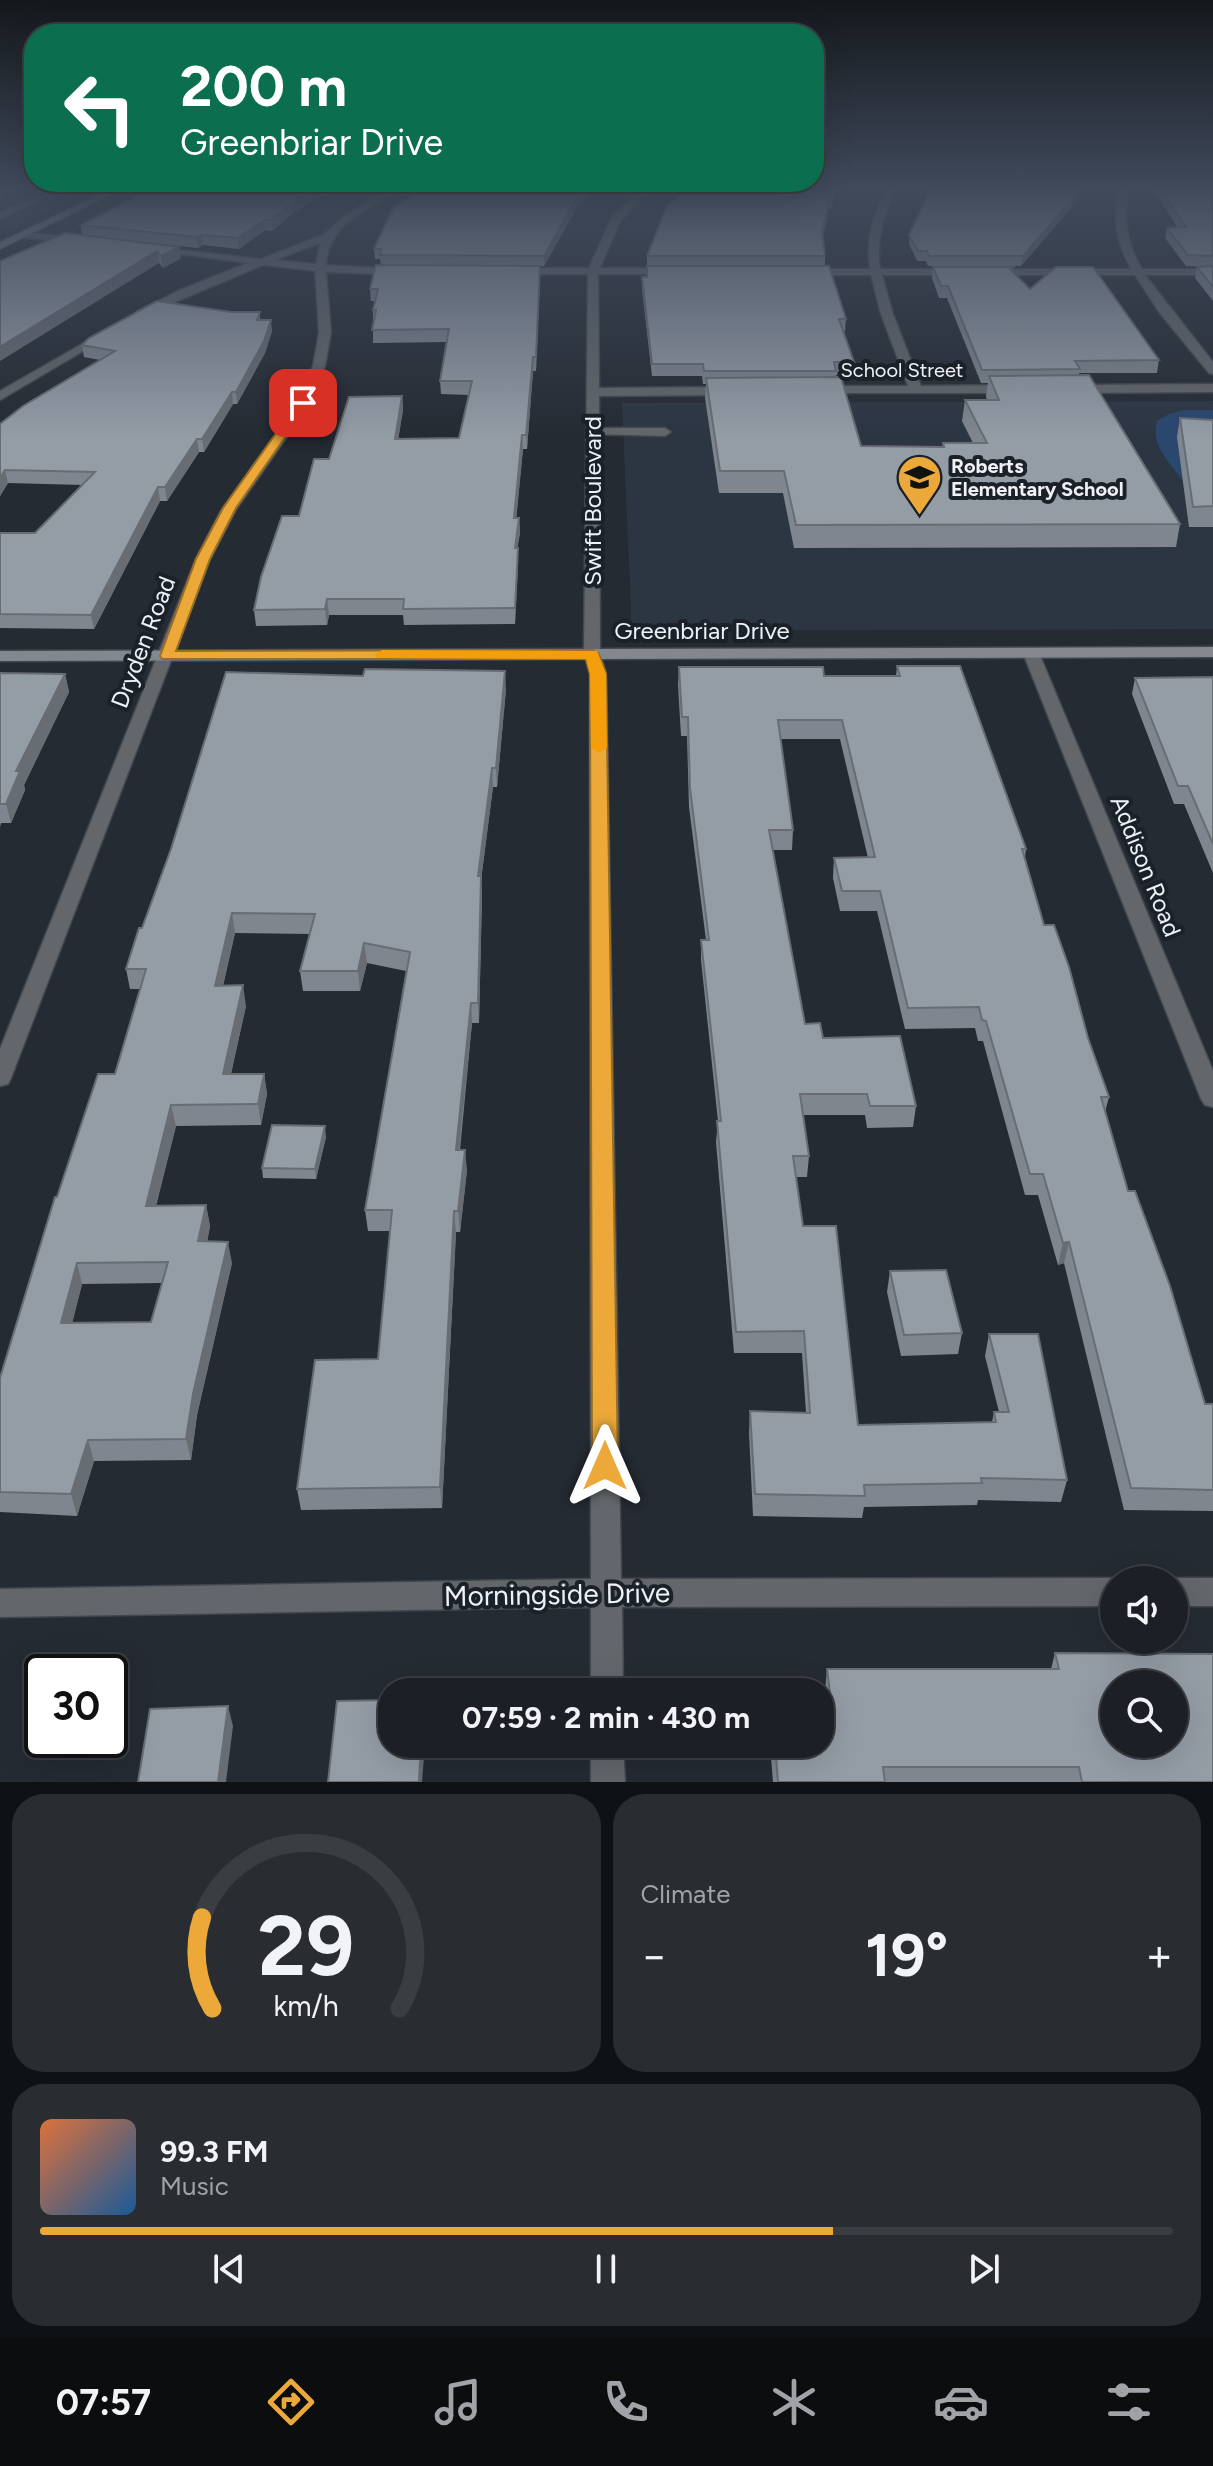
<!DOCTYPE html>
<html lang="en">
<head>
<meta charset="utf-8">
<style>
  body { margin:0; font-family:Figtree,sans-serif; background:#292d32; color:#f1f3f6; height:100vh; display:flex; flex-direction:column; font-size:30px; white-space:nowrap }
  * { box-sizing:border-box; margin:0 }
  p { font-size:26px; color:#a0a3a7 }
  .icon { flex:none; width:44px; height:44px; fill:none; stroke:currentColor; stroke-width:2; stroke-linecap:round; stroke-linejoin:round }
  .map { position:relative; height:1782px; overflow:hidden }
  .details { display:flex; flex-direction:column; gap:12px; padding:12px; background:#0f1215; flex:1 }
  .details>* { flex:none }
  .guide { position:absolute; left:24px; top:24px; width:800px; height:168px; border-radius:32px; box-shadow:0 8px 32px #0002,0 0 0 2px #3a3e43; background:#0b6e4f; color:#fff; overflow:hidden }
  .fabs { position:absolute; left:1100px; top:1566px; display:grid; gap:16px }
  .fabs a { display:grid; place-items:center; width:88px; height:88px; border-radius:50%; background:#1c2026; box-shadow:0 8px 32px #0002,0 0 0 2px #3a3e43; font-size:40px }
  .speed { position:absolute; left:24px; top:1654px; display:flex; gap:16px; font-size:40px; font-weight:700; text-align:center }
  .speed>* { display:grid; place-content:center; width:104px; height:104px; border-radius:50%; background:#1c2026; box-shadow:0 8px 32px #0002,0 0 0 2px #3a3e43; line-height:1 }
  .speed .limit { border:4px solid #111; border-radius:12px; background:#fff; color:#111 }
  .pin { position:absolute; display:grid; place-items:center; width:68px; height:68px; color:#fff; margin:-34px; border-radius:16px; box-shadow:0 4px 12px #0006 }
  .me { position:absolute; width:88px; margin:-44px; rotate:0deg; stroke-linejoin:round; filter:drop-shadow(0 0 6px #0008) }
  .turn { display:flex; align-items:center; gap:28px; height:168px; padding:0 24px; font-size:36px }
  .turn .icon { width:104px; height:104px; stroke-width:2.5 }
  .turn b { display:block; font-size:56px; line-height:68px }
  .big { font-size:60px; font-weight:700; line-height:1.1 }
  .details .tile { flex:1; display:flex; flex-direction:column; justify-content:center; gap:12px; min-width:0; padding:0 28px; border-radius:32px; background:#292d32 }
  .details .dial { align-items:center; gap:0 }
  .dial svg { height:208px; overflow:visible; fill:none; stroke:#3a3e43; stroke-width:7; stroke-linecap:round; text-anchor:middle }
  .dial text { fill:#f1f3f6; stroke:none }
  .song { display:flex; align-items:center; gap:24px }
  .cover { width:96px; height:96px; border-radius:12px; background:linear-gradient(135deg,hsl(20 70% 55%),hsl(210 70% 35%)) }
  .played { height:8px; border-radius:4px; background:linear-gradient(90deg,#eca93a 70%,#3a3e43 70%) }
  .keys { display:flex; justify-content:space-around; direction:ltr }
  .heat { display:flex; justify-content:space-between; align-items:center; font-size:44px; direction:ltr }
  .details .tiles { flex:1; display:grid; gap:12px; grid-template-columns:1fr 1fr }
  .tile:last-child { grid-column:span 2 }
  .trip { position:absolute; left:378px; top:1678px; width:456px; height:80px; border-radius:32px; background:#1c2026; box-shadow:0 8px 32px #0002,0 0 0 2px #3a3e43; font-weight:700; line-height:80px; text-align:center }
  .tab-bar { display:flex; height:128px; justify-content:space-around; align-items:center; background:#0b0d0f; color:#a0a3a7 }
  .tab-bar .icon { width:56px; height:56px }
  .tab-bar .on { color:#eca93a }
  .tab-bar b { font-size:36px; color:#f1f3f6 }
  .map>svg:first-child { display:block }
  .built { fill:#2c3643 }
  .green { fill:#2a476e }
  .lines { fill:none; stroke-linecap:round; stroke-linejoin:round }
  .service-casing { stroke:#41474e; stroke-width:3 }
  .minor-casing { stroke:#41474e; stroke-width:3 }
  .secondary-casing { stroke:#41474e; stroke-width:3 }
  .service { fill:#63676b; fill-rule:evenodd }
  .minor { fill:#63676b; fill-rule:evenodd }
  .secondary { fill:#83888f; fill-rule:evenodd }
  .wall { fill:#7f868f; fill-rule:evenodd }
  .shaded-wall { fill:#686d74 }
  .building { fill:#949ca6; stroke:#686d74; stroke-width:2; fill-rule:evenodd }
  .route { fill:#eca93a; stroke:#996e26; stroke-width:2 }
  .slow { fill:#f59e0b }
  .labels { text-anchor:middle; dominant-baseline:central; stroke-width:8; stroke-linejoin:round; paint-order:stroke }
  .far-street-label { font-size:20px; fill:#eef2f7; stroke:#1b2129 }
  .far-poi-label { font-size:20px; font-weight:bold; fill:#eef2f7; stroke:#1b2129; text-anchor:start }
  .street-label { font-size:24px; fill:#eef2f7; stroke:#1b2129 }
  .near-street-label { font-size:28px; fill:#eef2f7; stroke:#1b2129 }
</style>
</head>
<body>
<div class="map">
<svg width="1213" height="1782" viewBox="0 0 1213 1782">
  <rect width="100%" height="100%" fill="#252b33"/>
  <g class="built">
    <polygon points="0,189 94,189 0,233"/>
    <polygon points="1213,401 1213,629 632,631 622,403"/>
  </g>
  <path class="green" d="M1184 410H1213V489L1185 483C1171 464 1150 446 1157 421L1169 414Z"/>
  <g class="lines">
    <defs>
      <g id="service">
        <polygon points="4,189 15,189 0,197 0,191"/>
        <polygon points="51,189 62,189 0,219 0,213"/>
        <polygon points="592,428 665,428 671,432 665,436 588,434 586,432"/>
      </g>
      <g id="minor">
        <path d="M387 189H399C368 214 330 218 326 265L400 269 405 272 400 275 326 272 331 332 325 366 298 421 235 511 210 559 11 1078 8 1084 0 1086V1049L196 559 221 511 285 421 313 366 319 332 315 271 263 265 142 316 136 313 138 311 180 290 248 263 148 250 153 247 261 259 325 234 343 217ZM320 243 316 264 275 260Z"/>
        <polygon points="639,189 649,189 620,222 600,268 672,268 677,271 672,274 598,274 599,388 731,387 737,391 731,395 599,396 600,654 606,674 621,1579 1114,1578 1119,1580 1114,1580 1114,1606 622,1607 623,1692 591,1692 591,1607 0,1617 0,1589 591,1579 590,674 584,654 588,274 512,274 507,271 512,268 589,268 610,221"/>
        <path d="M887 189H897C883 215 876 239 880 269H1131C1116 242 1113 218 1119 189H1129C1123 218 1126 242 1142 269H1213V275H1145L1213 362V374L1209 373 1159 312 1135 275H882L893 314 921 386 1011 385 1017 389 1011 393H815V387L819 386H908L881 314 871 275H804L799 272 804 269H870C865 239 873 215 887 189Z"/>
        <polygon points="22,232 78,238 83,241 78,244 18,237 17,235"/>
        <polygon points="103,332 109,335 107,337 0,400 0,391"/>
        <polygon points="1213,384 1213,392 1071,393 1065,389 1071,385"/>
        <polygon points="1031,648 1039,653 1213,1071 1213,1107 1205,1105 1201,1099 1023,653"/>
        <polygon points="1174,1578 1213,1578 1213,1606 1174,1606 1174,1580 1169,1580"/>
        <polygon points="591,1744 623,1744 625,1782 591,1782"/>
      </g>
      <g id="secondary">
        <polygon points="111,189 123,189 0,249 0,242"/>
        <polygon points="1213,647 1213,657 0,661 0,651"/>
      </g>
    </defs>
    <use href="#service" class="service-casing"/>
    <use href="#minor" class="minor-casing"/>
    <use href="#secondary" class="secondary-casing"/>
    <use href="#service" class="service"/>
    <use href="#minor" class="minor"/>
    <use href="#secondary" class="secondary"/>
  </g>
  <g class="wall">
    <polygon points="150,189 334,189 295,211 272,231 265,230 239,249 203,245 198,248 131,241 181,258 163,268 159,263 82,235 81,225"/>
    <polygon points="422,189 597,189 577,207 544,266 540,266 536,371 533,371 527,449 523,449 516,518 519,518 520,533 517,548 518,563 515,624 404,625 403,615 329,615 327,625 256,626 254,610 299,516 329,459 402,396 403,410 398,439 459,438 469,395 441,394 440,381 447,342 373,343 373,310 375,301 371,301 370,289 381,265 380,259 375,259 374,249"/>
    <polygon points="685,189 841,189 839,192 834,191 832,209 829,209 823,235 825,256 825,266 647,266 647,256"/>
    <polygon points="931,189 1083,189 1077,201 1021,266 928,266 926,261 917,261 909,244 909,235"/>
    <polygon points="1155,189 1213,189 1213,301 1195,278 1197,267 1206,267 1186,266 1165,238 1167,228 1178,228 1155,192"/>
    <polygon points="647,266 846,319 845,331 843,331 854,362 853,375 836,375 836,377 861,446 943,447 943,443 973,443 962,421 965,400 987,400 986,396 988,383 981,383 947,298 939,298 932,278 933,267 1013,267 1012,271 1030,289 1159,360 1157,373 1079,373 1079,375 1180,524 1176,547 794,548 783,493 719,493 705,398 706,384 703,384 702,376 652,376 642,289 642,277 647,277"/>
    <polygon points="231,312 260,312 260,320 272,331 265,353 237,404 233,404 204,452 199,452 167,501 160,501 94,629 0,628 0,533 35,533 83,485 8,483 0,496 0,424 100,360 84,357 82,345"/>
    <polygon points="1180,418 1213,420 1213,527 1189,527 1177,437"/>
    <polygon points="897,666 1026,849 1025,857 1044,925 1109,1097 1105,1112 1128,1191 1205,1404 1213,1404 1213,1511 1124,1510 1064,1263 1058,1265 1038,1195 1025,1195 983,1041 978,1041 975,1028 905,1029 877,911 840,911 833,878 834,858 868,858 840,739 781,739 793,830 792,850 772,850 805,1024 823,1038 916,1106 913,1127 867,1128 865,1115 803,1115 809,1156 807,1177 796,1177 803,1226 858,1425 992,1422 994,1412 999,1412 985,1356 989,1334 1067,1480 1061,1502 978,1500 977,1505 864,1507 862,1518 753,1516 749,1433 750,1411 806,1413 802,1353 734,1353 716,1142 718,1121 701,960 701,940 706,940 689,807 687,736 681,736 678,685 679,667 824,676 896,676"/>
    <polygon points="0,673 65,674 69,692 24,785 25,790 11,823 1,823 0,827"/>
    <polygon points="1213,677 1213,873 1184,804 1174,804 1132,694 1135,678"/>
    <path d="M506 689 497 787H493L481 880 482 895 479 1023H472L460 1150 467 1170 460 1232H456L442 1508 301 1510 297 1489 378 1359 390 1231H368L365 1210 406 971 367 963 360 991H303L300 971 310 934 235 933 223 986 246 1006 231 1074H264L267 1094 261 1125 176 1126 156 1206 206 1205 210 1226 207 1242 232 1263 197 1415 191 1460 94 1461 77 1516 0 1512V1378L57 1197 115 1074 140 989H130L126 969 142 928ZM162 1283 151 1322 72 1323 82 1284Z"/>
    <polygon points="326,1137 316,1179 263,1178 262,1168"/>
    <polygon points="890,1271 962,1333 958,1354 901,1356 887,1292"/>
    <polygon points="1055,1653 1213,1782 773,1782 770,1744 820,1744 827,1669 1051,1669"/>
  </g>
  <g class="shaded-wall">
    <polygon points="316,189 334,189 295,211 272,231 271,220 294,201"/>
    <polygon points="586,189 597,189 577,207 544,266 544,256 577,197"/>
    <polygon points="1080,189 1083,189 1077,201 1021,266 1023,256"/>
    <polygon points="830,199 829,209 822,240 822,230"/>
    <polygon points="264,220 265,230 239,249 238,238"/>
    <polygon points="201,235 203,245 198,248 196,237"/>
    <polygon points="179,247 181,258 163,268 161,256"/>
    <polygon points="157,251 159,263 0,361 0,347"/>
    <polygon points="540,266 540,278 536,371 536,357"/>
    <polygon points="271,320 272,331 265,353 237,404 236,392"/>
    <polygon points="533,357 533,371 527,449 526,435"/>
    <polygon points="232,392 233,404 204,452 202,439"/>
    <polygon points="402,396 403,410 396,453 395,439"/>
    <polygon points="522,435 523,449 515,533 514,518"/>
    <polygon points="197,439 199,452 167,501 165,487"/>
    <polygon points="5,470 8,483 0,496 0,478"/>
    <polygon points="158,487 160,501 94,629 91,615"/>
    <polygon points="519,518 520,533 515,563 515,548"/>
    <polygon points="518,548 518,563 515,624 515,608"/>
    <polygon points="327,599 329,615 327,625 325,609"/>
    <polygon points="505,671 506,689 497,787 496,768"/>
    <polygon points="65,674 69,692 24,785 25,790 11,823 6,804 16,771"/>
    <polygon points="492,768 493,787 481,880 482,895 479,1023 478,1003 478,876"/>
    <polygon points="232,913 235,933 218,1006 215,986"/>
    <polygon points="364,943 367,963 360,991 358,971"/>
    <polygon points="243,985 246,1006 226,1095 223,1074"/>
    <polygon points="471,1003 472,1023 457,1170 456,1150"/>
    <polygon points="264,1074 267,1094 261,1125 258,1104"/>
    <polygon points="171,1105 176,1126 150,1227 146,1206"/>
    <polygon points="325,1126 326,1137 316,1179 315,1169"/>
    <polygon points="465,1150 467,1170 460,1232 458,1211"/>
    <polygon points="206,1205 210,1226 203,1262 198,1241"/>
    <polygon points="454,1211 456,1232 442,1508 440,1487"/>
    <polygon points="228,1242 232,1263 197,1415 191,1460 186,1439 193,1394"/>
    <polygon points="1069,1242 1064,1263 1058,1265 1063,1243"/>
    <polygon points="77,1263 82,1284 67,1344 61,1323"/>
    <polygon points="88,1440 94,1461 77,1516 71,1494"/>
    <polygon points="228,1706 233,1726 226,1782 218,1782"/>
    <polygon points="421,1744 425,1744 422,1782 419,1782"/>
  </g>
  <g class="building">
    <polygon points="150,189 316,189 294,201 271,220 264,220 238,238 201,235 196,237 81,225"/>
    <polygon points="422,189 586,189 577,197 544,256 380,255 381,249 374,249 393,208"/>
    <polygon points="685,189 834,189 833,199 830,199 822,230 825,256 647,256 667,206"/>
    <polygon points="931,189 1080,189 1079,192 1023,256 929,256 927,251 918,251 909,235"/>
    <polygon points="1161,189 1213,189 1213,256 1188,255 1167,228 1186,227"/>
    <polygon points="65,233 179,247 161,256 157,251 0,347 0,261"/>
    <polygon points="376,265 540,266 536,357 533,357 526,435 522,435 514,518 519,518 515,548 518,548 515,608 403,609 404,599 327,599 325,609 254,610 261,577 282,516 299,516 314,459 329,459 349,397 402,396 395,439 459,438 472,381 440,381 449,329 372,330 376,310 373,310 378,289 370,289"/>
    <polygon points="647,266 829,266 846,319 839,319 854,362 834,362 836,371 704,371 703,364 652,364 642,277 647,277"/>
    <polygon points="1213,266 1213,287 1197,267"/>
    <polygon points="933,267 1013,267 1010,269 1030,289 1056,267 1093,267 1159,360 1075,361 1080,369 982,370 948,286 941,286"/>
    <polygon points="157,301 231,312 260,312 257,320 271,320 264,341 236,392 232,392 202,439 197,439 165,487 158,487 91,615 0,614 0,533 35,533 95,472 5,470 0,478 0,424 23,406 115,351 82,345 89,338"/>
    <polygon points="1089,375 1180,524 796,525 784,471 720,471 706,378 841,377 861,446 944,447 943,443 987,443 965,400 999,400 989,376"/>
    <polygon points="1180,418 1213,420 1213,506 1193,507"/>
    <polygon points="897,666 960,666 1026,849 1022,849 1044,925 1054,925 1069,967 1088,1038 1109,1097 1101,1097 1128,1191 1135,1191 1170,1286 1205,1404 1213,1404 1213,1490 1131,1488 1069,1242 1063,1243 1043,1174 1030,1174 986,1021 982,1020 979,1007 908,1008 880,891 842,891 834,858 875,857 842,720 778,720 793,830 769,830 805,1024 820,1023 823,1038 900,1036 916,1106 870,1106 867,1094 800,1094 809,1156 793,1156 803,1226 836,1226 858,1425 996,1422 994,1412 1009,1412 989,1334 1038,1334 1067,1480 981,1478 982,1483 864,1485 865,1496 755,1494 750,1411 810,1413 804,1331 736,1332 717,1121 721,1121 701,940 709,940 690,788 688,717 682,717 679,667 823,667 824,676 900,676"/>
    <path d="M365 669 505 671 496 768H492L478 876H481L478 1003H471L456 1150H465L458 1211H454L440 1487 297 1489 315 1360 378 1359 392 1210H365L410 952 364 943 358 971H300L315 914 232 913 215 986 243 985 223 1074H264L258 1104 171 1105 146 1206 206 1205 198 1241 228 1242 193 1394 186 1439 88 1440 71 1494 0 1492V1378L55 1197H57L98 1074H115L146 969H126L139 928H142L171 849 226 672 363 676ZM168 1262 151 1322 61 1323 77 1263Z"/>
    <polygon points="0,673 65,674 16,771 20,771 6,804 0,804"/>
    <polygon points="1213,677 1213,844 1188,786 1178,786 1135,678"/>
    <polygon points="272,1125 325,1126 315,1169 262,1168"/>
    <polygon points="946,1270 962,1333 904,1335 890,1271"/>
    <path d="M1055 1653 1213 1654V1782H1082L1079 1767H883L885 1782H778L775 1744H820V1693H830L827 1669H1059ZM1114 1684H1174V1744H1114Z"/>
    <polygon points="392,1700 392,1744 421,1744 419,1782 328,1782 337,1701"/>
    <polygon points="228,1706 218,1782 138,1782 150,1709"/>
  </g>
  <linearGradient id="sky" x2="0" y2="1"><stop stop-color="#14181c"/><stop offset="0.43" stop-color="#404a5b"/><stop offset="1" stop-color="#404a5b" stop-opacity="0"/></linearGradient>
  <rect width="1213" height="438" fill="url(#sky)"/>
  <polygon class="route" points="299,401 309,403 236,508 210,559 176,651 592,650 599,654 606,674 618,1466 614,1474 605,1477 595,1474 592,1466 590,674 586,659 162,659 160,656 196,559 223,508"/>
  <polygon class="slow" points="382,650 597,651 606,674 607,748 599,753 591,748 590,674 586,659 376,658 374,655"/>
  <defs>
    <symbol id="school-pin" viewBox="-11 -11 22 30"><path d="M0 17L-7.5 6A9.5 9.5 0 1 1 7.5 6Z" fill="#eca93a" stroke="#1b2129"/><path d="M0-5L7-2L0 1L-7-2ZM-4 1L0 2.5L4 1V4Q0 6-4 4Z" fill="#111"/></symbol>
  </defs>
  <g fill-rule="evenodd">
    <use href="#school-pin" x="894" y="452" width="51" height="69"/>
  </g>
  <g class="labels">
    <g class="far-street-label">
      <text x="902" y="370">School Street</text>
    </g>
    <g class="far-poi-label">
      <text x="951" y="466">Roberts<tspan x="951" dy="23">Elementary School</tspan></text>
    </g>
    <g class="street-label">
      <text transform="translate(592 501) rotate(-90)">Swift Boulevard</text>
      <text x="702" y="630">Greenbriar Drive</text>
      <text transform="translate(143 642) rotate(-69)">Dryden Road</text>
      <text transform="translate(1146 866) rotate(68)">Addison Road</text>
    </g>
    <g class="near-street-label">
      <text transform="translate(557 1594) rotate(-1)">Morningside Drive</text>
    </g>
  </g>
</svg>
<div class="fabs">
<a><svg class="icon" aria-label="sound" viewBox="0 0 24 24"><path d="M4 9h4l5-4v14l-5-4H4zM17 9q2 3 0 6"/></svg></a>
<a><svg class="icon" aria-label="search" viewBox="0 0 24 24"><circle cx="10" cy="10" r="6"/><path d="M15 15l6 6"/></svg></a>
</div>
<div class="speed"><div class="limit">30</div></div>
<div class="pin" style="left:303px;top:403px;background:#d93025"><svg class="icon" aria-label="arrive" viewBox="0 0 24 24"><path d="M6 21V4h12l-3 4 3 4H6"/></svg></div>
<svg class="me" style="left:605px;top:1466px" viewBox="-20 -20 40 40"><path d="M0-17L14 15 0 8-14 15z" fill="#eca93a" stroke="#fff" stroke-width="4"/></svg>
<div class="trip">07:59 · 2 min · 430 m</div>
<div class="guide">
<div class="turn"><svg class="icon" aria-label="left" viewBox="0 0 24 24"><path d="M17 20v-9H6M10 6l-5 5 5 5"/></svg><div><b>200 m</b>Greenbriar Drive</div></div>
</div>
</div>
<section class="details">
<div class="tiles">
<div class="tile dial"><svg viewBox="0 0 100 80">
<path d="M14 69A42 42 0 1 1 86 69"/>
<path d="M14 69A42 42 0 0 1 10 34" stroke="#eca93a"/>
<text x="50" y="56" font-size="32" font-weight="700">29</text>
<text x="50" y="72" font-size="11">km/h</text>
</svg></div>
<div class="tile"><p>Climate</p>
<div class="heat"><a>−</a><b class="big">19°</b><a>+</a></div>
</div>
<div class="tile">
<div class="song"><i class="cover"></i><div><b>99.3 FM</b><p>Music</p></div></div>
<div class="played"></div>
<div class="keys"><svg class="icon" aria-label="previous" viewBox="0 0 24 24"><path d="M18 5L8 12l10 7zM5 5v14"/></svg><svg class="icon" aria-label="pause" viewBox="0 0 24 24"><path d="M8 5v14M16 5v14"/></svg><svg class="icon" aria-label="next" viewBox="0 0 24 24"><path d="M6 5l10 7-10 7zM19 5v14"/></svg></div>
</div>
</div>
</section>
<nav class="tab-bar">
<b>07:57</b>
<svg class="icon on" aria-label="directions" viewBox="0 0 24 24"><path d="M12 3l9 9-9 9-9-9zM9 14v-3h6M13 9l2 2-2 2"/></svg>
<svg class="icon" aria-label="music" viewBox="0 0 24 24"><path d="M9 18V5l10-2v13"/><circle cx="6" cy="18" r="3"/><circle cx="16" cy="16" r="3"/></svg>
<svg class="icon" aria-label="phone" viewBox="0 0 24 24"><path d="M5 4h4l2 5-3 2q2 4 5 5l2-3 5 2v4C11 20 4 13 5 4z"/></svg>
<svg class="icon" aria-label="climate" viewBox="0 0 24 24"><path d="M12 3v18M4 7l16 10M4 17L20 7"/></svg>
<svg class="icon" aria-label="car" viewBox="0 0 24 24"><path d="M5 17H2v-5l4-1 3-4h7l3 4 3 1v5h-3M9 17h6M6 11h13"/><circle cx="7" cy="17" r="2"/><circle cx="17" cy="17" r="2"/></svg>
<svg class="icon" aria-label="filters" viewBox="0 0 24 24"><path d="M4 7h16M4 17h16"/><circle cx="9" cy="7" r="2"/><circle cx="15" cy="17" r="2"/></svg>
</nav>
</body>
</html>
